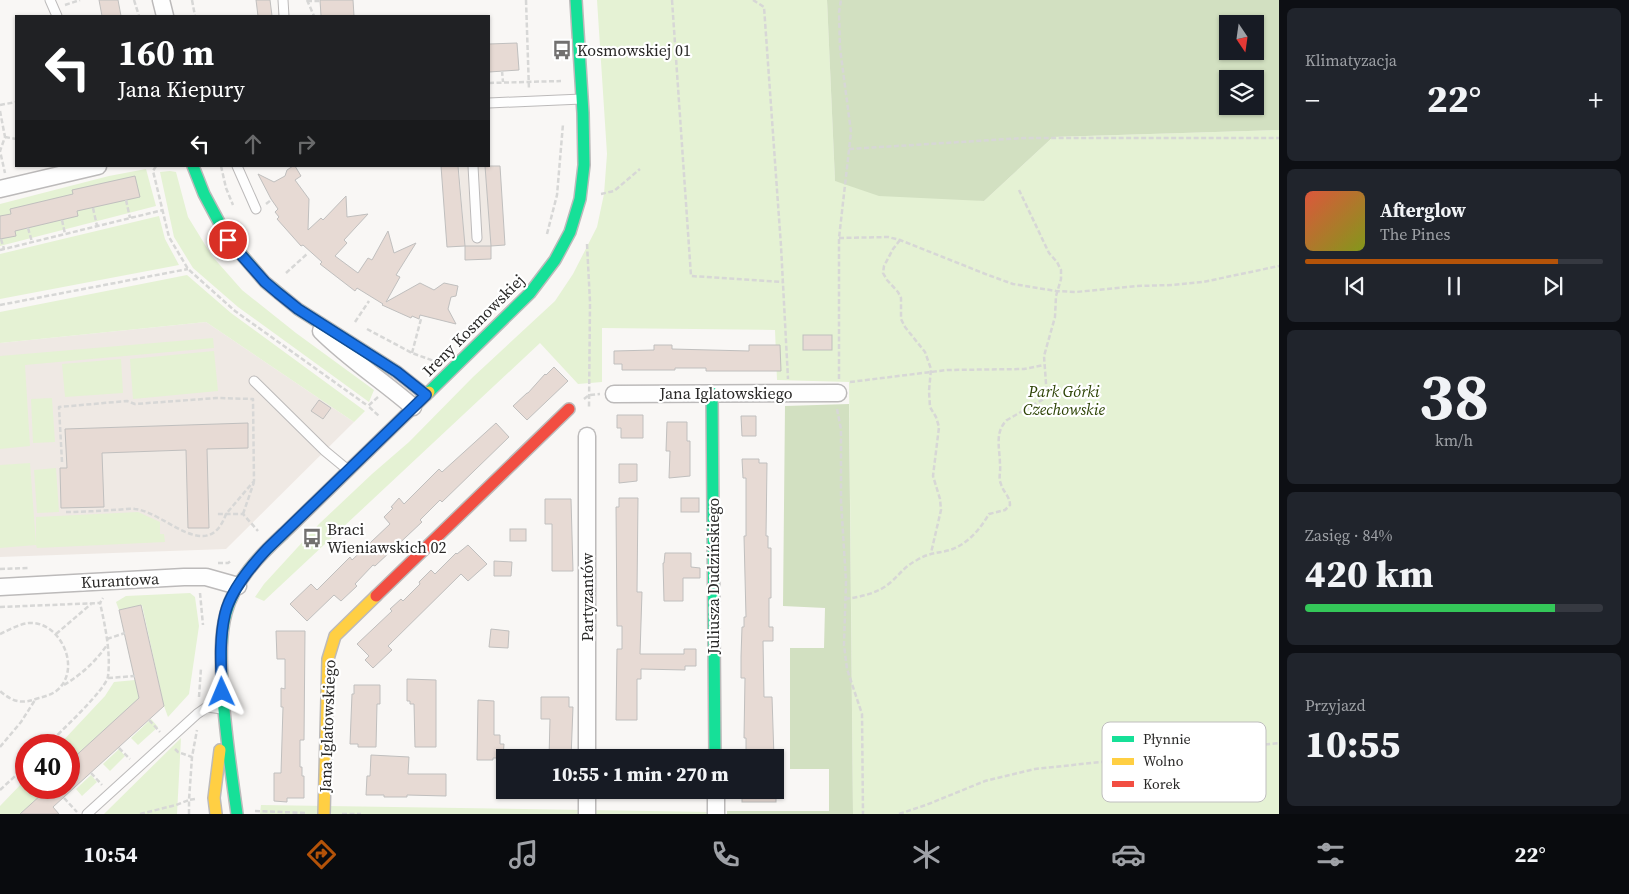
<!DOCTYPE html>
<html lang="pl">
<head>
<meta charset="utf-8">
<style>
  body { margin:0; font-family:"Source Serif 4",serif; background:#20242c; color:#f1f3f6; height:100vh; display:flex; flex-direction:column; font-size:19px; white-space:nowrap }
  * { box-sizing:border-box; margin:0 }
  p { font-size:16px; color:#9ea1a6 }
  .icon { flex:none; width:28px; height:28px; fill:none; stroke:currentColor; stroke-width:2; stroke-linecap:round; stroke-linejoin:round }
  .map { position:relative; flex:1; overflow:hidden }
  .panel { display:flex; flex-direction:column; gap:8px; padding:8px; background:#0d0f14; width:350px }
  .panel>* { flex:none }
  .top-card { position:absolute; left:15px; top:15px; width:475px; height:152px; border-radius:0px; box-shadow:0 1px 4px #0004; background:#202124; color:#fff; overflow:hidden }
  .needle { width:32px; rotate:167deg }
  .controls { position:absolute; left:1219px; top:15px; display:grid; gap:10px }
  .controls a { display:grid; place-items:center; width:45px; height:45px; border-radius:0px; background:#171b24; box-shadow:0 1px 4px #0004; font-size:25px }
  .speed { position:absolute; left:15px; top:734px; display:flex; gap:10px; font-size:25px; font-weight:700; text-align:center }
  .speed>* { display:grid; place-content:center; width:65px; height:65px; border-radius:50%; background:#171b24; box-shadow:0 1px 4px #0004; line-height:1 }
  .speed .limit { border:8px solid #d22; background:#fff; color:#111 }
  .pin { position:absolute; display:grid; place-items:center; width:42px; height:42px; color:#fff; margin:-21px; border:2px solid #fff; border-radius:50%; box-shadow:0 1px 5px #0007 }
  .me { position:absolute; width:55px; margin:-28px; rotate:359deg; stroke-linejoin:round; filter:drop-shadow(0 0 4px #0008) }
  .turn { display:flex; align-items:center; gap:18px; height:105px; padding:0 20px; font-size:22px }
  .turn .icon { width:65px; height:65px; stroke-width:2.5 }
  .turn b { display:block; font-size:35px; line-height:42px }
  .lanes { display:flex; align-items:center; height:48px; padding:0 20px; background:#0003; justify-content:center; gap:25px; direction:ltr }
  .lanes .off { opacity:.35 }
  .big { font-size:38px; font-weight:800; line-height:1.1 }
  .panel .widget { flex:1; display:flex; flex-direction:column; justify-content:center; gap:8px; min-width:0; padding:0 18px; border-radius:8px; background:#20242c }
  .panel .dial { align-items:center; gap:0 }
  .dial b { font-size:65px; line-height:1 }
  .song { display:flex; align-items:center; gap:15px }
  .cover { width:60px; height:60px; border-radius:8px; background:linear-gradient(135deg,hsl(10 70% 55%),hsl(70 70% 35%)) }
  .played { height:5px; border-radius:2px; background:linear-gradient(90deg,#b45309 85%,#363941 85%) }
  .keys { display:flex; justify-content:space-around; direction:ltr }
  .heat { display:flex; justify-content:space-between; align-items:center; font-size:28px; direction:ltr }
  .charge { height:8px; border-radius:4px; background:linear-gradient(90deg,#34c759 84%,#363941 0) }
  .trip { position:absolute; left:496px; top:749px; width:288px; height:50px; border-radius:0px; background:#171b24; box-shadow:0 1px 4px #0004; font-weight:800; line-height:50px; text-align:center }
  .menu { display:flex; height:80px; justify-content:space-around; align-items:center; background:#090b0e; color:#9ea1a6 }
  .menu .icon { width:35px; height:35px }
  .menu .on { color:#b45309 }
  .menu b { font-size:22px; color:#f1f3f6 }
  main { display:flex; flex:1; min-height:0 }
  .map>svg:first-child { display:block }
  .built { fill:#efe9e4 }
  .green { fill:#e5f2d4 }
  .forest { fill:#d2e0c1; fill-rule:evenodd }
  .building { fill:#e7dad4; stroke:#c0bfbe }
  .lines { fill:none; stroke-linecap:round; stroke-linejoin:round }
  .lane-casing { stroke:#bcbaba; stroke-width:11 }
  .street-casing { stroke:#bcbaba; stroke-width:19 }
  .fast-casing { stroke:#bcbaba; stroke-width:14 }
  .slow-casing { stroke:#bcbaba; stroke-width:14 }
  .jam-casing { stroke:#bcbaba; stroke-width:14 }
  .path { stroke:#d7d7d6; stroke-width:2.5; stroke-dasharray:5 2.5; stroke-linecap:butt }
  .lane { stroke:#fefefe; stroke-width:9 }
  .street { stroke:#fefefe; stroke-width:16 }
  .fast { stroke:#16e098; stroke-width:11 }
  .slow { stroke:#ffcf43; stroke-width:11 }
  .jam { stroke:#f24e42; stroke-width:11 }
  .route-casing { stroke:#114b97; stroke-width:12 }
  .route { stroke:#1a73e8; stroke-width:9 }
  .labels { text-anchor:middle; dominant-baseline:central; stroke-width:4.5; stroke-linejoin:round; paint-order:stroke }
  .poi-label { font-size:16px; fill:#292827; stroke:#fff; text-anchor:start }
  .street-label { font-size:16px; fill:#292827; stroke:#fff }
  .park-label { font-size:16px; font-style:italic; fill:#2d4305; stroke:#fff }
  .key { fill:#fff; stroke:#bfbebe; stroke-width:1 }
  .key-label { font-size:14px; fill:#292827 }
</style>
</head>
<body>
<main>
<div class="map">
<svg width="1279" height="814" viewBox="0 0 1279 814">
  <rect width="100%" height="100%" fill="#f9f7f5"/>
  <g class="built">
    <polygon points="459,166 485,166 491,246 465,246"/>
    <polygon points="206,322 354,422 226,549 0,557 0,343"/>
  </g>
  <g class="green">
    <polygon points="597,0 827,0 835,181 984,201 1053,137 1279,130 1279,814 853,814 849,382 777,380 775,330 602,328 602,382 578,384 540,343 264,601 255,597 264,584 319,524 372,474 409,442 473,377 555,301 573,274 597,227 604,194 607,154"/>
    <polygon points="146,169 156,206 0,246 0,204 109,176"/>
    <polygon points="170,171 176,172 188,217 212,256 242,290 296,333 374,390 369,402 238,307 193,268 174,237 160,172"/>
    <polygon points="159,216 165,239 179,265 0,299 0,254"/>
    <polygon points="187,275 231,313 365,411 354,422 206,322 0,343 0,312"/>
    <polygon points="213,338 214,348 25,365 30,446 0,449 0,356"/>
    <polygon points="214,351 218,391 133,399 130,359"/>
    <polygon points="121,359 123,393 65,397 62,364"/>
    <polygon points="52,398 55,442 33,443 31,399"/>
    <polygon points="30,463 36,544 36,517 138,512 160,522 160,534 164,534 165,542 37,548 36,545 0,548 0,465"/>
    <polygon points="56,468 59,512 37,513 34,470"/>
    <polygon points="190,593 195,597 199,626 189,694 168,717 164,706 142,605 119,610 116,602 126,596"/>
    <polygon points="135,680 139,698 69,762 69,745 59,745 105,696 114,682"/>
    <polygon points="151,719 158,727 138,745 131,738"/>
    <polygon points="181,738 177,814 104,814"/>
    <polygon points="119,749 125,756 110,771 103,764"/>
    <polygon points="91,775 97,782 82,796 76,789"/>
    <polygon points="26,779 26,788 41,788 38,790 42,794 20,814 0,814 0,806"/>
    <polygon points="261,805 712,812 712,814 260,814"/>
  </g>
  <g class="forest">
    <path d="M827 0H1279V130L1053 137 984 201 879 196 835 181ZM1228 24H1255V51H1228ZM1228 79H1255V106H1228Z"/>
    <polygon points="849,404 853,814 727,814 727,811 829,811 829,769 790,769 790,648 824,648 825,608 783,606 785,406"/>
  </g>
  <g class="building">
    <polygon points="99,0 118,0 121,16 102,16"/>
    <polygon points="256,0 270,0 272,16 258,16"/>
    <polygon points="320,0 353,0 354,16 321,16"/>
    <polygon points="517,43 519,70 489,72 489,44"/>
    <polygon points="293,166 295,166 301,176 295,180 309,199 308,230 321,218 323,220 346,196 347,217 368,214 344,240 347,243 335,256 358,273 368,258 372,260 388,231 394,253 416,243 396,275 400,277 386,302 420,283 434,290 444,283 458,286 456,296 451,297 448,309 456,324 420,315 419,319 412,316 411,318 382,305 383,304 357,288 355,291 320,264 322,262 303,245 301,246 277,219 279,217 275,212 278,209 271,199 258,174 274,182 285,176 287,170"/>
    <polygon points="441,166 458,166 465,246 447,247"/>
    <polygon points="485,166 500,166 505,245 491,246"/>
    <polygon points="135,176 140,197 77,211 78,216 15,231 16,236 0,239 0,216 11,214 10,209 73,194 72,190"/>
    <polygon points="465,246 491,246 491,259 465,260"/>
    <rect x="803" y="335" width="29" height="15"/>
    <polygon points="654,345 672,345 672,349 749,351 749,345 780,345 781,371 706,371 706,368 675,368 675,370 622,370 622,364 614,364 614,351 654,350"/>
    <polygon points="554,367 568,381 527,420 513,406 527,393 528,393 545,374 546,375"/>
    <polygon points="319,400 331,408 323,419 311,411"/>
    <polygon points="617,415 643,415 643,438 621,438 621,428 617,428"/>
    <polygon points="741,416 756,416 756,436 742,436"/>
    <polygon points="667,422 687,422 687,441 690,441 690,476 669,478 670,451 666,451"/>
    <polygon points="248,423 248,448 207,449 209,528 188,528 186,450 102,453 104,507 61,508 60,468 67,468 65,429"/>
    <polygon points="496,423 509,437 442,502 440,500 420,520 422,522 375,566 373,565 355,584 357,586 341,601 334,595 307,621 290,604 311,584 317,590 350,557 352,560 390,524 384,517 393,508 391,507 399,498 404,504 439,469 442,472"/>
    <polygon points="742,459 759,459 759,463 767,463 766,536 768,536 768,548 771,548 771,598 769,598 769,627 773,627 773,641 763,641 764,697 772,697 774,758 746,758 746,738 744,738 745,678 741,678 741,657 742,627 744,627 744,617 746,617 744,536 746,536 746,478 743,478"/>
    <polygon points="619,464 637,464 637,481 619,483"/>
    <polygon points="619,498 638,498 637,592 642,592 640,654 684,654 684,649 696,649 696,666 685,666 685,670 641,669 641,679 637,679 637,720 616,720 617,649 622,649 622,626 617,626 616,507 619,507"/>
    <rect x="681" y="498" width="18" height="14"/>
    <polygon points="545,499 571,499 573,571 552,571 552,524 545,524"/>
    <rect x="510" y="529" width="16" height="12"/>
    <polygon points="468,545 487,564 468,581 461,574 388,646 392,650 373,668 365,660 369,656 357,644 392,611 390,609 401,599 403,601 420,584 419,582 431,570 435,574 456,553 457,554"/>
    <polygon points="665,553 691,553 691,567 700,568 700,578 683,578 683,601 664,601 663,563 664,563"/>
    <polygon points="494,561 512,562 511,576 494,576"/>
    <polygon points="141,605 164,706 53,807 59,814 20,814 42,794 35,788 69,788 69,762 139,698 119,610"/>
    <polygon points="491,629 509,631 508,648 489,647"/>
    <polygon points="276,631 305,631 304,740 300,740 300,767 302,767 302,776 304,776 304,798 287,798 287,802 274,801 274,773 281,773 283,707 281,707 281,688 285,689 285,659 277,659"/>
    <polygon points="407,679 436,680 436,747 415,747 414,704 410,704 410,701 407,701"/>
    <polygon points="354,685 380,685 380,704 377,704 376,747 358,747 358,744 350,744 352,694 354,694"/>
    <polygon points="541,697 569,697 569,707 573,707 571,758 549,758 550,719 541,719"/>
    <polygon points="478,700 494,701 494,735 500,735 500,744 504,744 503,758 493,758 493,760 477,760"/>
    <polygon points="371,755 409,757 408,774 446,774 446,796 407,795 407,797 384,797 384,795 366,795 367,776 370,776"/>
    <rect x="742" y="790" width="34" height="12"/>
  </g>
  <g class="lines">
    <defs>
      <g id="lane">
        <polyline points="50,0 57,16"/>
        <polyline points="283,0 284,16"/>
        <polyline points="489,103 582,99"/>
        <polyline points="237,166 256,209"/>
        <polyline points="473,166 477,238"/>
        <polyline points="254,381 325,451 348,470"/>
        <polyline points="87,814 197,714 207,707 222,709"/>
      </g>
      <g id="street">
        <polyline points="161,0 165,16"/>
        <polyline points="0,189 98,166"/>
        <path d="M321 331C349 359 383 381 413 407"/>
        <polyline points="614,394 838,393"/>
        <polyline points="0,587 184,577 206,577 238,586"/>
        <polyline points="587,758 587,436"/>
        <polyline points="716,790 716,814"/>
        <polyline points="587,814 587,790"/>
      </g>
      <g id="fast">
        <polyline points="193,166 204,194 228,239 265,282 298,309 397,372 426,395"/>
        <polyline points="429,392 530,293 555,260 570,232 580,199 584,165 583,113 576,0"/>
        <polyline points="712,393 715,758"/>
        <path d="M237 814C231 770 224 726 222 682 221 659 220 635 226 613 234 582 260 555 283 534"/>
      </g>
      <g id="slow">
        <polyline points="283,534 429,392"/>
        <polyline points="216,814 214,798 220,750"/>
        <polyline points="324,814 328,659 335,636 376,596"/>
      </g>
      <polyline id="jam" points="376,596 569,409"/>
    </defs>
    <use href="#lane" class="lane-casing"/>
    <use href="#street" class="street-casing"/>
    <use href="#fast" class="fast-casing"/>
    <use href="#slow" class="slow-casing"/>
    <use href="#jam" class="jam-casing"/>
    <g class="path">
      <polyline points="134,0 139,16"/>
      <polyline points="192,0 195,16"/>
      <polyline points="307,0 314,16"/>
      <polyline points="526,0 529,90"/>
      <polyline points="672,0 691,276 783,282"/>
      <polyline points="753,0 764,7 781,246 788,379"/>
      <polyline points="307,1 320,1"/>
      <polyline points="65,5 80,0"/>
      <polyline points="502,71 503,82"/>
      <polyline points="489,83 561,81"/>
      <polyline points="0,105 16,102"/>
      <polyline points="0,111 5,137 0,151 5,173"/>
      <polyline points="5,137 16,139"/>
      <polyline points="849,149 1024,138 1279,138"/>
      <polyline points="156,166 153,171 169,237 188,269 235,311 368,406"/>
      <polyline points="221,166 226,188 233,205"/>
      <polyline points="601,194 614,191 640,169"/>
      <polyline points="126,200 130,218"/>
      <polyline points="266,204 271,200"/>
      <polyline points="93,208 97,226"/>
      <polyline points="62,220 65,234"/>
      <polyline points="28,228 32,242"/>
      <polyline points="547,234 557,195 563,124"/>
      <polyline points="839,238 888,237 900,240 988,275 1013,284 1056,291 1076,292 1136,286 1172,285 1203,282 1279,266"/>
      <polyline points="1,239 4,249"/>
      <polyline points="900,240 893,249 884,266 883,273 887,280 898,292 901,298 901,319 905,327 925,352 931,369 929,391 930,407 936,417 939,427 933,476 940,499 941,510 931,553"/>
      <polyline points="587,244 590,302 589,407"/>
      <polyline points="0,250 163,210"/>
      <polyline points="286,273 307,254"/>
      <polyline points="0,305 188,269"/>
      <polyline points="355,322 369,301"/>
      <polyline points="367,329 412,353 434,361"/>
      <polyline points="412,353 421,319"/>
      <polyline points="839,379 839,238 851,132 840,48 839,12 841,0"/>
      <polyline points="850,382 947,370 1024,369 1044,365"/>
      <polyline points="378,397 368,406 379,416"/>
      <polyline points="584,399 589,395 600,394"/>
      <polyline points="837,409 841,429 841,501 846,581 844,645 847,669 862,714 863,814"/>
      <polyline points="62,462 59,407 127,401 135,404 217,398 253,399 254,481 226,514 243,514 258,531"/>
      <path d="M66 512C81 512 97 511 112 510 120 510 128 508 135 509 165 512 208 565 226 514H216"/>
      <polyline points="243,514 254,482"/>
      <polyline points="218,563 228,563 232,560"/>
      <polyline points="0,569 28,568"/>
      <polyline points="200,593 203,625"/>
      <path d="M845 599C861 597 879 593 891 582 901 573 904 567 917 560 928 553 939 553 950 550 968 544 980 529 989 514L1005 510 1010 505C1010 496 1003 492 1001 484 998 478 1001 471 1000 465 1000 449 994 432 1007 420L1047 397 1044 356 1055 317 1056 296 1061 279V270L1057 262 1049 253 1019 190"/>
      <polyline points="0,607 100,603 103,598"/>
      <path d="M0 634C9 630 19 624 29 623 58 621 79 662 62 685 57 693 47 696 39 698 22 704 14 703 0 691"/>
      <polyline points="56,634 91,604"/>
      <polyline points="107,639 125,633"/>
      <polyline points="108,678 135,676"/>
      <path d="M64 685C82 674 95 662 107 645"/>
      <polyline points="199,697 201,668"/>
      <polyline points="149,720 160,732"/>
      <path d="M47 745C58 734 107 689 108 676 111 653 105 625 100 603"/>
      <polyline points="0,747 21,722 35,700"/>
      <polyline points="119,748 130,759"/>
      <polyline points="175,749 178,752 192,757"/>
      <polyline points="91,773 102,785"/>
      <polyline points="0,790 26,766"/>
      <polyline points="64,798 77,812"/>
      <polyline points="255,811 307,813"/>
      <polyline points="140,814 176,805 189,800 192,757 197,730"/>
      <polyline points="189,814 189,800 195,799"/>
      <polyline points="342,814 361,814"/>
      <polyline points="899,814 926,805 985,781 1035,769 1279,743"/>
    </g>
    <use href="#lane" class="lane"/>
    <use href="#street" class="street"/>
    <use href="#fast" class="fast"/>
    <use href="#slow" class="slow"/>
    <use href="#jam" class="jam"/>
  </g>
  <g class="lines">
    <defs>
      <path id="route" d="M222 692C221 666 219 640 225 614 230 592 252 565 267 549L426 395 397 372 298 309 278 293 265 282 228 240"/>
    </defs>
    <use href="#route" class="route-casing"/>
    <use href="#route" class="route"/>
  </g>
  <defs>
    <symbol id="bus-bare" viewBox="-9 -9 18 18"><path d="M-5-6H5V4H4V6H2V4H-2V6H-4V4H-5ZM-3.5-4V0h7V-4ZM-3.5 1.2v1.5H-2V1.2ZM2 1.2v1.5H3.5V1.2Z" fill="#72706f" stroke="#fff" stroke-width="2.5" paint-order="stroke"/></symbol>
  </defs>
  <g fill-rule="evenodd">
    <use href="#bus-bare" x="548" y="36" width="28" height="28"/>
    <use href="#bus-bare" x="298" y="524" width="28" height="28"/>
  </g>
  <g class="labels">
    <g class="poi-label">
      <text x="577" y="50">Kosmowskiej 01</text>
      <text x="327" y="529">Braci<tspan x="327" dy="18">Wieniawskich 02</tspan></text>
    </g>
    <g class="street-label">
      <text transform="translate(473 325) rotate(-45)">Ireny Kosmowskiej</text>
      <text x="726" y="393">Jana Iglatowskiego</text>
      <text transform="translate(713 576) rotate(-90)">Juliusza Dudzińskiego</text>
      <text transform="translate(120 580) rotate(-3)">Kurantowa</text>
      <text transform="translate(587 597) rotate(-90)">Partyzantów</text>
      <text transform="translate(327 726) rotate(-88)">Jana Iglatowskiego</text>
    </g>
    <g class="park-label">
      <text x="1064" y="391">Park Górki<tspan x="1064" dy="18">Czechowskie</tspan></text>
    </g>
  </g>
  <rect x="1102" y="722" width="164" height="80" rx="8" class="key"/>
  <rect x="1112" y="736" width="22" height="6" fill="#16e098"/>
  <rect x="1112" y="758" width="22" height="7" fill="#ffcf43"/>
  <rect x="1112" y="781" width="22" height="6" fill="#f24e42"/>
  <g class="key-label">
    <text x="1143" y="744">Płynnie</text>
    <text x="1143" y="766">Wolno</text>
    <text x="1143" y="789">Korek</text>
  </g>
</svg>
<div class="controls">
<a><svg class="needle" viewBox="-14 -14 28 28"><path d="M0-13l5 13h-10z" fill="#e53935"/><path d="M0 13l5-13h-10z" fill="#9ea1a6"/></svg></a>
<a><svg class="icon" aria-label="layers" viewBox="0 0 24 24"><path d="M12 4l9 5-9 5-9-5zM3 14l9 5 9-5"/></svg></a>
</div>
<div class="speed"><div class="limit">40</div></div>
<div class="pin" style="left:228px;top:240px;background:#d93025"><svg class="icon" aria-label="arrive" viewBox="0 0 24 24"><path d="M6 21V4h12l-3 4 3 4H6"/></svg></div>
<svg class="me" style="left:222px;top:692px" viewBox="-20 -20 40 40"><path d="M0-17L14 15 0 8-14 15z" fill="#1a73e8" stroke="#fff" stroke-width="4"/></svg>
<div class="trip">10:55 · 1 min · 270 m</div>
<div class="top-card">
<div class="turn"><svg class="icon" aria-label="left" viewBox="0 0 24 24"><path d="M17 20v-9H6M10 6l-5 5 5 5"/></svg><div><b>160 m</b>Jana Kiepury</div></div>
<div class="lanes"><svg class="icon" aria-label="left" viewBox="0 0 24 24"><path d="M17 20v-9H6M10 6l-5 5 5 5"/></svg><svg class="icon off" aria-label="ahead" viewBox="0 0 24 24"><path d="M12 20V5M6 11l6-6 6 6"/></svg><svg class="icon off" aria-label="right" viewBox="0 0 24 24"><path d="M7 20v-9h11M14 6l5 5-5 5"/></svg></div>
</div>
</div>
<section class="panel">
<div class="widget"><p>Klimatyzacja</p>
<div class="heat"><a>−</a><b class="big">22°</b><a>+</a></div>
</div>
<div class="widget">
<div class="song"><i class="cover"></i><div><b>Afterglow</b><p>The Pines</p></div></div>
<div class="played"></div>
<div class="keys"><svg class="icon" aria-label="previous" viewBox="0 0 24 24"><path d="M18 5L8 12l10 7zM5 5v14"/></svg><svg class="icon" aria-label="pause" viewBox="0 0 24 24"><path d="M8 5v14M16 5v14"/></svg><svg class="icon" aria-label="next" viewBox="0 0 24 24"><path d="M6 5l10 7-10 7zM19 5v14"/></svg></div>
</div>
<div class="widget dial"><b>38</b><p>km/h</p></div>
<div class="widget"><p>Zasięg · 84%</p><b class="big">420 km</b><div class="charge"></div></div>
<div class="widget"><p>Przyjazd</p><b class="big">10:55</b></div>
</section>
</main>
<nav class="menu">
<b>10:54</b>
<svg class="icon on" aria-label="directions" viewBox="0 0 24 24"><path d="M12 3l9 9-9 9-9-9zM9 14v-3h6M13 9l2 2-2 2"/></svg>
<svg class="icon" aria-label="music" viewBox="0 0 24 24"><path d="M9 18V5l10-2v13"/><circle cx="6" cy="18" r="3"/><circle cx="16" cy="16" r="3"/></svg>
<svg class="icon" aria-label="phone" viewBox="0 0 24 24"><path d="M5 4h4l2 5-3 2q2 4 5 5l2-3 5 2v4C11 20 4 13 5 4z"/></svg>
<svg class="icon" aria-label="climate" viewBox="0 0 24 24"><path d="M12 3v18M4 7l16 10M4 17L20 7"/></svg>
<svg class="icon" aria-label="car" viewBox="0 0 24 24"><path d="M5 17H2v-5l4-1 3-4h7l3 4 3 1v5h-3M9 17h6M6 11h13"/><circle cx="7" cy="17" r="2"/><circle cx="17" cy="17" r="2"/></svg>
<svg class="icon" aria-label="filters" viewBox="0 0 24 24"><path d="M4 7h16M4 17h16"/><circle cx="9" cy="7" r="2"/><circle cx="15" cy="17" r="2"/></svg>
<b>22°</b>
</nav>
</body>
</html>
